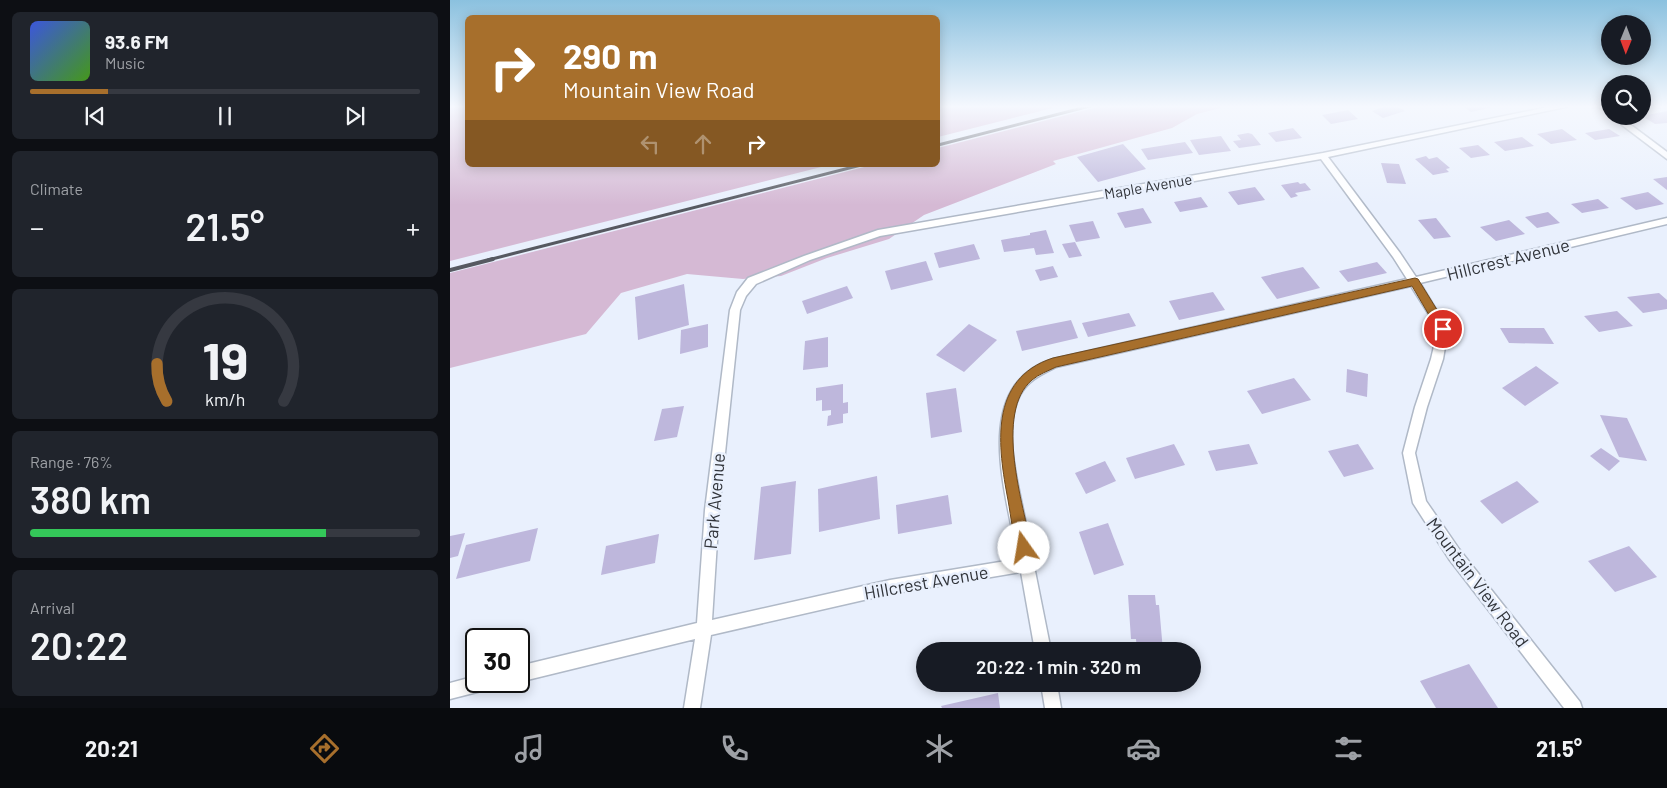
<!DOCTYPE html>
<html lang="en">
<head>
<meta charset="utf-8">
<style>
  body { margin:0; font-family:Barlow,sans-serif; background:#20242c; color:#f1f3f6; height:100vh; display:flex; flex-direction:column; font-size:19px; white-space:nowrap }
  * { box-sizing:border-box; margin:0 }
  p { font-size:16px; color:#9ea1a6 }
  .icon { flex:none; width:28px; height:28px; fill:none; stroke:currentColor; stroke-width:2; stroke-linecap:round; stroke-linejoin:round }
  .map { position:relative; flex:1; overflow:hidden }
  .panel { display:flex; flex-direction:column; gap:12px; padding:12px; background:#0d0f14; width:450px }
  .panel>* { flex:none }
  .guide { position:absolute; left:15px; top:15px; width:475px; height:152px; border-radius:8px; box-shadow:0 2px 12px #0003; background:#a76f2c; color:#fff; overflow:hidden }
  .needle { width:32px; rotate:181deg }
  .tools { position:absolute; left:1151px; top:15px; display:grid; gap:10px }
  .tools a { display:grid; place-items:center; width:50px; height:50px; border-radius:50%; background:#171b24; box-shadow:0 2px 12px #0003; font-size:25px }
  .speed { position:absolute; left:15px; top:628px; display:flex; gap:10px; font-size:25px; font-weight:700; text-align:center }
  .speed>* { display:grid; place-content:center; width:65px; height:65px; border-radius:50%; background:#171b24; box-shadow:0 2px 12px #0003; line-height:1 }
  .speed .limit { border:2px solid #111; border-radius:8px; background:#fff; color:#111 }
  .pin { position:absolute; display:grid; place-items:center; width:42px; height:42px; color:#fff; margin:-21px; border:2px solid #fff; border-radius:50%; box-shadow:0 1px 5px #0007 }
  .me { position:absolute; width:55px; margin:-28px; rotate:347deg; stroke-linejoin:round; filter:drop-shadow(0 0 4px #0008) }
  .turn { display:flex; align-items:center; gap:18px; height:105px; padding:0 15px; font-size:22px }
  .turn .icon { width:65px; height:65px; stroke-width:2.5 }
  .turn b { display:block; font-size:35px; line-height:42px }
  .lanes { display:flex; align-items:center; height:48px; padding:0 15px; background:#0003; justify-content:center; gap:25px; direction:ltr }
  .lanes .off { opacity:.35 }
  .big { font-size:38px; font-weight:600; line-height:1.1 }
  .panel .tile { flex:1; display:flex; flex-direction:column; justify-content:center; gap:8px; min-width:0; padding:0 18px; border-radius:8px; background:#20242c }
  .panel .dial { align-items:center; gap:0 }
  .dial svg { height:130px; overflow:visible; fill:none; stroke:#363941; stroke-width:7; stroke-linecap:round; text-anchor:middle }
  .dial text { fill:#f1f3f6; stroke:none }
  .song { display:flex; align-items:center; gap:15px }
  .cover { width:60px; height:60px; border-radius:8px; background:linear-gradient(135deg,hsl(230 70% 55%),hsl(100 70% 35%)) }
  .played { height:5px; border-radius:2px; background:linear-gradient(90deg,#a76f2c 20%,#363941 20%) }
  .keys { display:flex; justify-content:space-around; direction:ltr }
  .heat { display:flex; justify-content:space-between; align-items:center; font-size:28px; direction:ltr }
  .charge { height:8px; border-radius:4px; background:linear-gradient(90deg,#34c759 76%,#363941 0) }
  .trip { position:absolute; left:466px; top:642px; width:285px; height:50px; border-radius:25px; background:#171b24; box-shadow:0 2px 12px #0003; font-weight:600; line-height:50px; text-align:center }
  .menu { display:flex; height:80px; justify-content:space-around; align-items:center; background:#090b0e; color:#9ea1a6 }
  .menu .icon { width:35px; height:35px }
  .menu .active { color:#a76f2c }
  .menu b { font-size:22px; color:#f1f3f6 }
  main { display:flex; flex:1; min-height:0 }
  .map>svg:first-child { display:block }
  .green { fill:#d5b9d4 }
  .building { fill:#beb7dc }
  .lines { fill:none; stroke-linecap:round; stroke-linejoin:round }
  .street-casing { stroke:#b0b9c7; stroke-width:3 }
  .street { fill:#fff; fill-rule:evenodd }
  .rail-far1 { stroke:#565961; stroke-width:3 }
  .rail { stroke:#565961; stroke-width:4 }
  .route { fill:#a76f2c; stroke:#6d481d }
  .labels { text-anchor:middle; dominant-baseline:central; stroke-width:5; stroke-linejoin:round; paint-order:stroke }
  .far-street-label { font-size:15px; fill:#31343a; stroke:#e9f0fd }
  .street-label { font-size:18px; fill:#31343a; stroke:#e9f0fd }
</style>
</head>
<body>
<main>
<section class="panel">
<div class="tile">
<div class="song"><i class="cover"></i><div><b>93.6 FM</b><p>Music</p></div></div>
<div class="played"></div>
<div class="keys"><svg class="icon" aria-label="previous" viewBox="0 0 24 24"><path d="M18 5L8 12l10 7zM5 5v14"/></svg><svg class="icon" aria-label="pause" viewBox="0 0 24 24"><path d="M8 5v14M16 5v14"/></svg><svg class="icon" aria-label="next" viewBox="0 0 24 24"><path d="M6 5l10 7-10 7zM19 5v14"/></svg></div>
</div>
<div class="tile"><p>Climate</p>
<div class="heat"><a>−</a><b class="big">21.5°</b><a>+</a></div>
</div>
<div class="tile dial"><svg viewBox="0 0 100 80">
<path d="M14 69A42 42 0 1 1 86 69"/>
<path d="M14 69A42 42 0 0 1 8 46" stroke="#a76f2c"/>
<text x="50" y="56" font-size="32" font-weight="700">19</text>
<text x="50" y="72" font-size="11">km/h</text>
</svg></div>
<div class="tile"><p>Range · 76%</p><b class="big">380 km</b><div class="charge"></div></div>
<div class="tile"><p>Arrival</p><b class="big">20:22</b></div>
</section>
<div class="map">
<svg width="1217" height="708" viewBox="0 0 1217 708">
  <rect width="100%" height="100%" fill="#e9f0fd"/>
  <g class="green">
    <polygon points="0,106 17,106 18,165 379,165 0,261"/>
    <polygon points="488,106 610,106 488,137"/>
    <polygon points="652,106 778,106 747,114 722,128 603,161 606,164 474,215 439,239 377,258 331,276 293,279 237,274 171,293 136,334 0,368 0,273 422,165 488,165 488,148"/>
  </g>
  <g class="building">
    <polygon points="936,106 947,106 955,111 933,118 922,111"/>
    <polygon points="1013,106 1044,106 1044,107 1021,112"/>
    <polygon points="898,110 908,119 881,124 872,115"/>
    <polygon points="1217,111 1217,123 1205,124 1192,116"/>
    <polygon points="843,128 852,138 826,142 818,133"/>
    <polygon points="1112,129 1127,140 1101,144 1087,134"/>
    <polygon points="1159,129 1170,136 1145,140 1135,133"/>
    <polygon points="798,133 802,134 811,145 789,148 783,141 791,140 787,135"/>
    <polygon points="771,136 781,151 749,155 740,140"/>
    <polygon points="1072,137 1084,146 1055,151 1044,142"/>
    <polygon points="735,142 743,153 698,160 691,149"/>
    <polygon points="673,144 696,169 648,182 627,157"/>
    <polygon points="1028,145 1040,155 1021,158 1009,148"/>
    <polygon points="976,156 979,159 987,157 1000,168 996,169 999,172 983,175 965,159"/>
    <polygon points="931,163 949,164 956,184 937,183"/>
    <polygon points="1217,177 1217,190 1203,179"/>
    <polygon points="848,182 850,184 855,183 861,190 845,193 848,196 841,198 831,185"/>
    <polygon points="805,187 815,200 788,205 778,192"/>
    <polygon points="1198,192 1214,204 1186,210 1170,198"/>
    <polygon points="751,197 758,207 730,212 724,202"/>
    <polygon points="1148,199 1159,208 1132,213 1121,204"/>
    <polygon points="693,208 702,223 675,228 667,213"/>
    <polygon points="1098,212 1110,223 1087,228 1075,217"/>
    <polygon points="986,218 1001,237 984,239 968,220"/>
    <polygon points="1059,220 1075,234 1046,241 1030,227"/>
    <polygon points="643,221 650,238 626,242 619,225"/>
    <polygon points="596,230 604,253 586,255 584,248 554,252 551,240 580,235 580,233"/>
    <polygon points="625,242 632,256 619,258 612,244"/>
    <polygon points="524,244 530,259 489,268 484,253"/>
    <polygon points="476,261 483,280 441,290 435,271"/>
    <polygon points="927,262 937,273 898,282 889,271"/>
    <polygon points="603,266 608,277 590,281 585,270"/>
    <polygon points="853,267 870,288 827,299 811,277"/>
    <polygon points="234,284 239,325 188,340 185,297"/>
    <polygon points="397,286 403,298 357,314 352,301"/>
    <polygon points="763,292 775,310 729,320 719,301"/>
    <polygon points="1209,293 1217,300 1217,309 1193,313 1177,297"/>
    <polygon points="1167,311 1183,326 1149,332 1134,316"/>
    <polygon points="679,313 686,326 638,337 632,323"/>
    <polygon points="621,320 628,338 572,351 566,331"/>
    <polygon points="258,324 258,347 230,354 231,330"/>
    <polygon points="519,324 547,340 514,372 486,355"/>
    <polygon points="1050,328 1094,328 1104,344 1059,343"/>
    <polygon points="378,337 378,367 353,370 355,341"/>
    <polygon points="1086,366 1109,383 1075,406 1052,388"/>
    <polygon points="897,369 918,374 917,397 896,392"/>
    <polygon points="844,378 861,400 812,414 797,391"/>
    <polygon points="393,384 393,403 398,402 398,413 393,414 393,423 377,426 378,416 381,415 381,410 372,411 372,400 366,401 366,388"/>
    <polygon points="506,388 512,432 481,438 476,393"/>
    <polygon points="234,406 227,437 204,441 212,409"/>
    <polygon points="1150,415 1177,418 1197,461 1169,457"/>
    <polygon points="724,444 735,465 685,479 676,458"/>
    <polygon points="799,444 808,464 766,471 758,451"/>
    <polygon points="908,444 924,469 894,477 878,451"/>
    <polygon points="1151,448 1170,461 1159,471 1140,456"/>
    <polygon points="655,461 666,481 636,494 625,473"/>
    <polygon points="427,476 430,519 369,532 368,489"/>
    <polygon points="346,481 341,554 304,560 311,487"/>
    <polygon points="1067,481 1089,502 1052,524 1030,501"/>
    <polygon points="498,495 502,524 448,534 446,505"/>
    <polygon points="658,523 674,565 644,575 629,532"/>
    <polygon points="88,528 80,561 6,579 16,545"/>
    <polygon points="15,533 8,556 0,558 0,536"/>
    <polygon points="209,534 205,563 151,575 156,546"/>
    <polygon points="1179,546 1207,577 1165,592 1138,561"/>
    <polygon points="678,595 705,595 706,605 709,605 713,651 687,651 686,639 681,639"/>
    <polygon points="1019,664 1048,708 986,708 970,681"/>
    <polygon points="548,693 550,708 492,708 491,706"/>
  </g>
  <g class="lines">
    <defs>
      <g id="street">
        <path d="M1103 106H1120L878 157 950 253 966 277 1217 218V224L970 283 998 329 993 359 977 407 965 453 976 501 1009 549 1130 702 1132 708H1114L999 559 963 503 953 453 965 407 981 359 988 329 961 286 606 367C592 374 578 380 570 395 552 430 568 483 575 519 578 534 579 550 585 564L584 566 601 651H585L571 572 440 594 261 635 250 708H234L245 639 69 682 67 681 69 666 247 623 255 510 280 310 287 292 298 278 354 256 428 230 873 153ZM871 159 943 257 957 279 603 359C519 385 557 496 568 559L440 580 262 620 269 510 290 310 296 296 306 284 360 260 430 236Z"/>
        <polygon points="1147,106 1156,106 1160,109 1160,115"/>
        <polygon points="1160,116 1169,116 1217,152 1217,159"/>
        <polygon points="26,676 26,681 47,681 45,687 39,689 0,699 0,683"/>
        <polygon points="591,684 607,684 611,708 595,708"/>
      </g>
    </defs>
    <use href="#street" class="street-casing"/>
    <use href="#street" class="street"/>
    <g class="rail-far1">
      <polyline points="488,145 640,106"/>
      <polyline points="38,260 411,165"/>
    </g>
    <polyline class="rail" points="0,270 43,259"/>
  </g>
  <linearGradient id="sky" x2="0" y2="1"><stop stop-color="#8bc1df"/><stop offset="0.52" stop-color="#f5f8fe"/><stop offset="1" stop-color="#f5f8fe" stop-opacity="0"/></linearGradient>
  <rect width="1217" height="205" fill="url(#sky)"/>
  <path class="route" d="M965 278 968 279 997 326 998 329 997 332H989L962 286 606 367C598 371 589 374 582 380 544 412 573 506 582 548L580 553 574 555 569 553C563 537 561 517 558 500 548 447 538 379 603 358Z"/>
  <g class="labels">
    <g class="far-street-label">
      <text transform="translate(698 186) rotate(-10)">Maple Avenue</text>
    </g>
    <g class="street-label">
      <text transform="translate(1058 259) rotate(-14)">Hillcrest Avenue</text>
      <text transform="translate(264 501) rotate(-85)">Park Avenue</text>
      <text transform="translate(476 582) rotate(-10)">Hillcrest Avenue</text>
      <text transform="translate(1028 582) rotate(53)">Mountain View Road</text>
    </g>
  </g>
</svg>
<div class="tools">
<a><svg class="needle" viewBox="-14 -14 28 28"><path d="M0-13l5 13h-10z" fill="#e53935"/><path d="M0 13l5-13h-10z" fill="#9ea1a6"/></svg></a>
<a><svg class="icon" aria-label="search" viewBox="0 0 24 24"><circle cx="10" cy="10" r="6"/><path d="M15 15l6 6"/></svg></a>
</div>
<div class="speed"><div class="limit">30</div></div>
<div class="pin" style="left:993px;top:329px;background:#d93025"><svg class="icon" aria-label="arrive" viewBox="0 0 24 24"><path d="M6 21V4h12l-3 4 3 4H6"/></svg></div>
<svg class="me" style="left:574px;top:548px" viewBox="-20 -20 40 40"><circle r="19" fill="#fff"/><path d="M0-13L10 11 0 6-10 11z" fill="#a76f2c"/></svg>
<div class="trip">20:22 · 1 min · 320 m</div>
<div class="guide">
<div class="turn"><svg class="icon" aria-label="right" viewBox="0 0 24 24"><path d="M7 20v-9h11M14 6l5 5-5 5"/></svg><div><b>290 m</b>Mountain View Road</div></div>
<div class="lanes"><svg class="icon off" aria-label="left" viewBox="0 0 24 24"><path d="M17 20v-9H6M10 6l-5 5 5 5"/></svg><svg class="icon off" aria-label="ahead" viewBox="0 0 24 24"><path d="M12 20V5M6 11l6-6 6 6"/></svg><svg class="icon" aria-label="right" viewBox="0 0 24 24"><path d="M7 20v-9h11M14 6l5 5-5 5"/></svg></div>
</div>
</div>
</main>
<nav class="menu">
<b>20:21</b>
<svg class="icon active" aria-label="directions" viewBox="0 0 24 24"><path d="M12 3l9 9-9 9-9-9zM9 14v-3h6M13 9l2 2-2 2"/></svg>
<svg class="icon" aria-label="music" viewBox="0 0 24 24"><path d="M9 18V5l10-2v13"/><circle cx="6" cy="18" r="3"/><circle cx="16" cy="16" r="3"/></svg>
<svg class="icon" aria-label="phone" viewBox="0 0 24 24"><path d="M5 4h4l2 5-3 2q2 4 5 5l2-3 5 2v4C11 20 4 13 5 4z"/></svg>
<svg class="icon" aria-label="climate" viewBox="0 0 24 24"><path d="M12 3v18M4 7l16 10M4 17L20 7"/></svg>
<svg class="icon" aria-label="car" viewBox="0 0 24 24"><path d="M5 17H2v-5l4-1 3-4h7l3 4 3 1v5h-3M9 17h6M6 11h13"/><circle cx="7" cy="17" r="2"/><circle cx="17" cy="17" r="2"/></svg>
<svg class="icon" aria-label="filters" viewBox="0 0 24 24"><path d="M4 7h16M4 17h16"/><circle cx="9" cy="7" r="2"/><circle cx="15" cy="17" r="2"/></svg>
<b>21.5°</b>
</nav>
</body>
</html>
